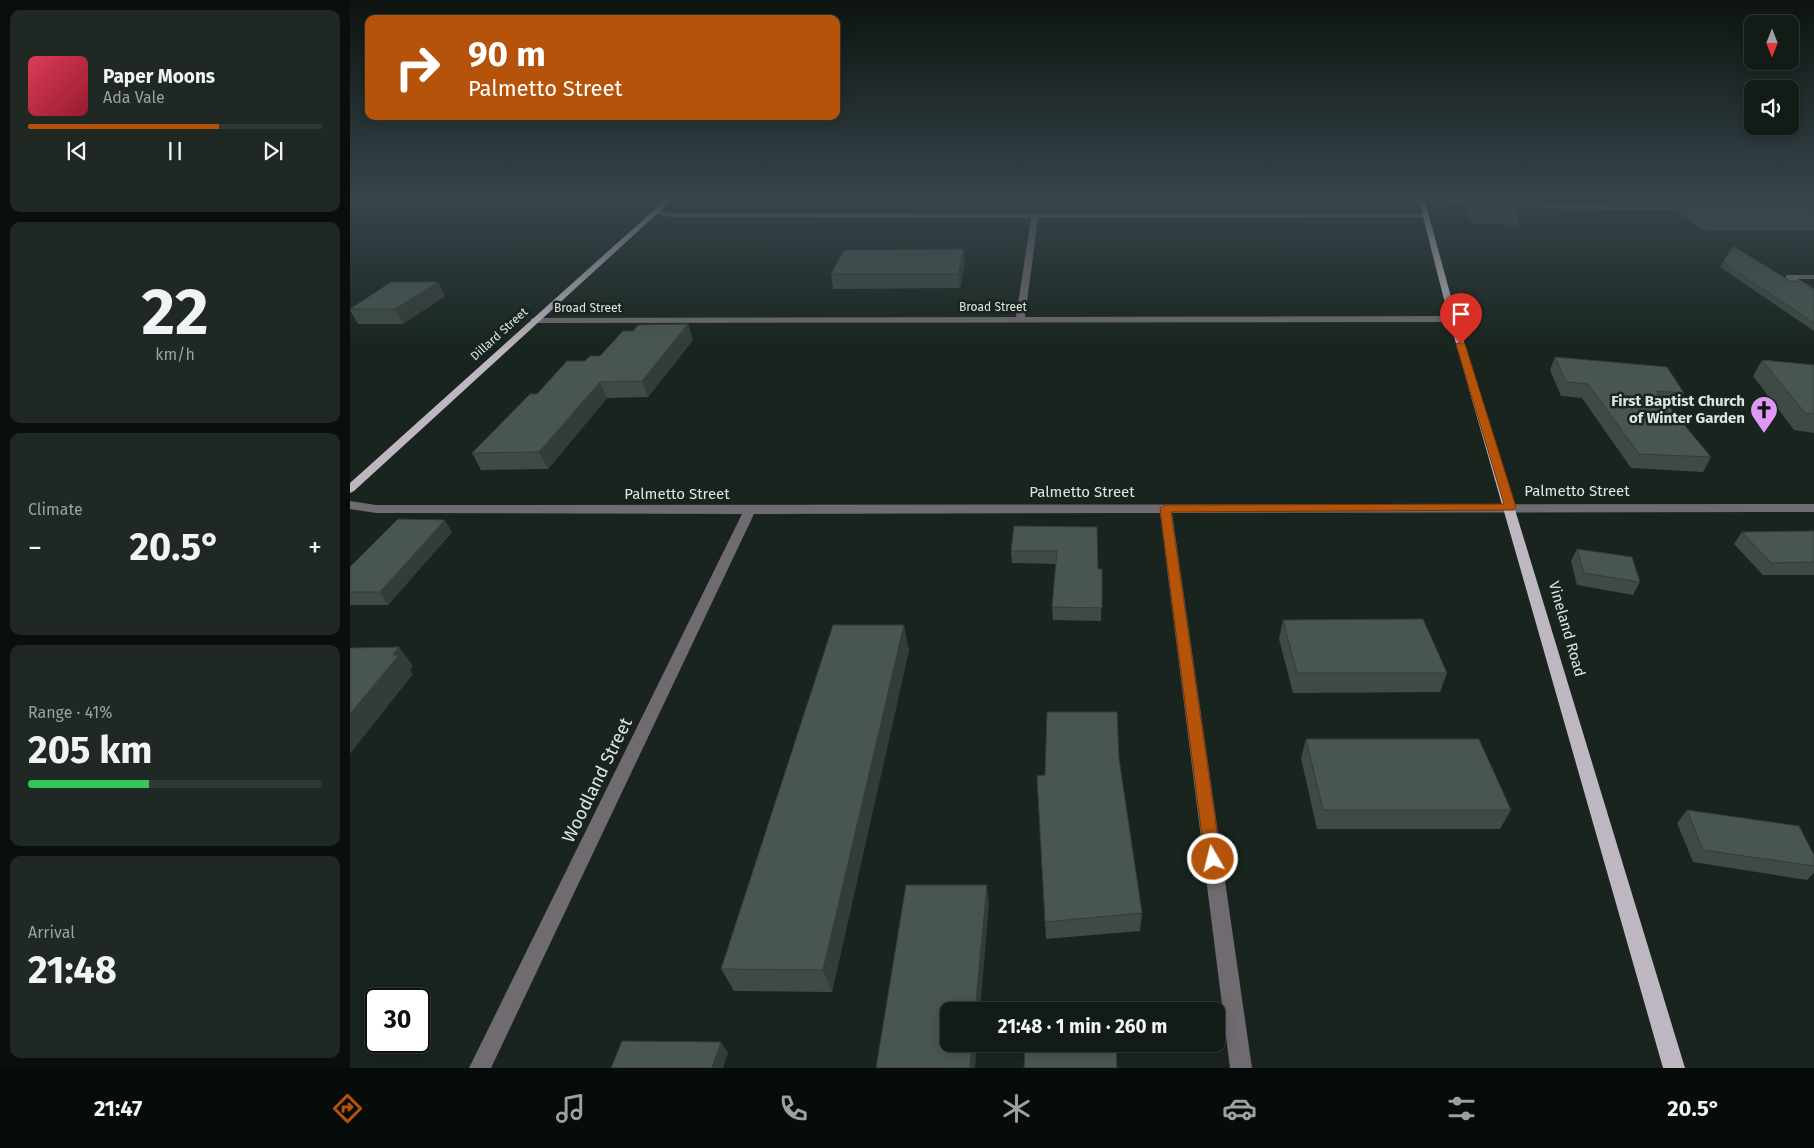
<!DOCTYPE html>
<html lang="en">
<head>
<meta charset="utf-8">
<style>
  body { margin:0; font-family:"Fira Sans",sans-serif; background:#1f2823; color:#f1f3f6; height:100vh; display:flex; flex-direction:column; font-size:19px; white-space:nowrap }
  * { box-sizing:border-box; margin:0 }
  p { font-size:16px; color:#9ca1a1 }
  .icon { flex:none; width:28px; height:28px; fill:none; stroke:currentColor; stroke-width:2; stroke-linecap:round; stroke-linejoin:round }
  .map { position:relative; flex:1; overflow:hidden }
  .sheet { display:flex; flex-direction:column; gap:10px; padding:10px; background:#0a0f0c; width:350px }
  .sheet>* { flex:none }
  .banner { position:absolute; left:15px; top:15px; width:475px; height:105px; border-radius:10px; box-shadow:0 2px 12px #0003,0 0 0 1px #313935; background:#b45309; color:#fff; overflow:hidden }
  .needle { width:32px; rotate:180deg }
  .tools { position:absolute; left:1394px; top:15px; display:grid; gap:10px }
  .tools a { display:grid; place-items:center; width:55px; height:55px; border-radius:10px; background:#121b16; box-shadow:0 2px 12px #0003,0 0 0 1px #313935; font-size:25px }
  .speed { position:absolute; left:15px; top:988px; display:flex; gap:10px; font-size:25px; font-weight:700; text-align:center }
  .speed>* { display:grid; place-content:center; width:65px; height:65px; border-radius:50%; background:#121b16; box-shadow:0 2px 12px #0003,0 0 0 1px #313935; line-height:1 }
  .speed .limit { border:2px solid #111; border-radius:8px; background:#fff; color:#111 }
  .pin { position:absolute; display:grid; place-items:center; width:42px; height:42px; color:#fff; margin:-51px -21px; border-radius:50% 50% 50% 0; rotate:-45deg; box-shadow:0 0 5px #0007 }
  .pin .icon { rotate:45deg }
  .me { position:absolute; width:55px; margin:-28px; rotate:352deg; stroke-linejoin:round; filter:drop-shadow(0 0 4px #0008) }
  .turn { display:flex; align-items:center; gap:18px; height:105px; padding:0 20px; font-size:22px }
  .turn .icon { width:65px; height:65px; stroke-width:2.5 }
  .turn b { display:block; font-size:35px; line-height:42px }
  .big { font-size:38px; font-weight:700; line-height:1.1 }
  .sheet .tile { flex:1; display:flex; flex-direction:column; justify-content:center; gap:8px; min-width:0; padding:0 18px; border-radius:10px; background:#1f2823 }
  .sheet .dial { align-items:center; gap:0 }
  .dial b { font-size:65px; line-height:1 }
  .song { display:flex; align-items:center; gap:15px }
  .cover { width:60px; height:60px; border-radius:8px; background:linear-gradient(135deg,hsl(350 70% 55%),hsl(350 70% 35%)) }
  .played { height:5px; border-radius:2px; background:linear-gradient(90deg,#b45309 65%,#313935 65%) }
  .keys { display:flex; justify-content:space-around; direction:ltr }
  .heat { display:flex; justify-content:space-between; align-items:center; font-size:28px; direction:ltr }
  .charge { height:8px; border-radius:4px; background:linear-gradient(90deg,#34c759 41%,#313935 0) }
  .trip { position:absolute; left:590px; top:1002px; width:285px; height:50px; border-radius:10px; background:#121b16; box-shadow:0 2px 12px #0003,0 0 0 1px #313935; font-weight:700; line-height:50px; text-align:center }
  .tab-bar { display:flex; height:80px; justify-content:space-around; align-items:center; background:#070b09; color:#9ca1a1 }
  .tab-bar .icon { width:35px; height:35px }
  .tab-bar .active { color:#b45309 }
  .tab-bar b { font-size:22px; color:#f1f3f6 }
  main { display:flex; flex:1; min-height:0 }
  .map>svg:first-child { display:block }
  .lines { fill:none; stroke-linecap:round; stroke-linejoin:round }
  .minor { fill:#6f6b70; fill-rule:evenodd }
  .major { fill:#beb6c1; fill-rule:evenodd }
  .wall { fill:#3f4a44 }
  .shaded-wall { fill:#333c37 }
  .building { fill:#49564f; stroke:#333c37 }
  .route { fill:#b45309; stroke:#753606 }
  .labels { text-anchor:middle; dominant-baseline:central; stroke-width:5; stroke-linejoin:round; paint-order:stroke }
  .far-street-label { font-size:12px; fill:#dde5e0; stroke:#18241d }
  .poi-label { font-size:15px; font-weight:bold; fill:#dde5e0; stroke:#18241d; text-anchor:end }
  .street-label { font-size:15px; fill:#dde5e0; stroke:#18241d }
  .near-street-label { font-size:18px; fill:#dde5e0; stroke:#18241d }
</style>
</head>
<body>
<main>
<section class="sheet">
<div class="tile">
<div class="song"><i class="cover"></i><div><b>Paper Moons</b><p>Ada Vale</p></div></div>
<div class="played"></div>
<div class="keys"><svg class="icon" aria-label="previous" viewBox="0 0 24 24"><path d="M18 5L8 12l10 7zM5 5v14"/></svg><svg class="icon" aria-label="pause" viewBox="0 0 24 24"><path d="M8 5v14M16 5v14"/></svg><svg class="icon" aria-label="next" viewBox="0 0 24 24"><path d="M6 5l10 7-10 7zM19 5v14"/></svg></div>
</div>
<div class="tile dial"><b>22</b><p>km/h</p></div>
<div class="tile"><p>Climate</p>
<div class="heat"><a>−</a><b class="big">20.5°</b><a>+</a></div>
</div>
<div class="tile"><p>Range · 41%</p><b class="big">205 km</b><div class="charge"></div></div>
<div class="tile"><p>Arrival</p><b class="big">21:48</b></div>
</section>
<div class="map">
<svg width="1464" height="1068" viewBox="0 0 1464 1068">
  <rect width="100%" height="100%" fill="#18241d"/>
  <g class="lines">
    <g class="minor">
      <polygon points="1096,201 1219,205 1344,206 1347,208 1344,210 1219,209 1099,203"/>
      <polygon points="305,211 323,213 1076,214 1079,216 1078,217 688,218 675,317 1103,316 1107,319 1103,322 181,323 181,319 184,318 666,317 681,218 323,217 303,214 302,213"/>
      <polygon points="1436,275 1464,275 1464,279 1448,279 1464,289 1464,295 1436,279"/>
      <polygon points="0,501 26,505 1464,504 1464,512 822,513 902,1068 880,1068 810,513 404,514 141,1068 119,1068 392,514 26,513 0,509"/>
    </g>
    <g class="major">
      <polygon points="314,201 321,201 4,491 0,493 0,483"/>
      <polygon points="1069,201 1075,201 1107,319 1335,1068 1313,1068 1099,319"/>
    </g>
  </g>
  <g class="wall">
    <polygon points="0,201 199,201 189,207 0,208"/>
    <polygon points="959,201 1030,201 1029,208 961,205"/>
    <polygon points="1115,201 1161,201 1170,216 1167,225 1122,223 1113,206"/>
    <polygon points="1309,201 1464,201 1464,204 1313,204"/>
    <polygon points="1327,206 1464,206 1464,231 1354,230 1325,211"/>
    <polygon points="1373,262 1440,281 1464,290 1464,331 1370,267"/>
    <polygon points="615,263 610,288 483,289 481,274"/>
    <polygon points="88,282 95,296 53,324 8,324 0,310 0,309"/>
    <polygon points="338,324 343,340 298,397 257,398 198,469 131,470 122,453 187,394 235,361 250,356 283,331"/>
    <polygon points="1205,357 1334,393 1327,408 1319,407 1361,457 1353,472 1281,468 1232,398 1211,396 1200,370"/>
    <polygon points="1412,360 1464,365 1464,433 1444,430 1403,376"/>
    <polygon points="664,526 748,569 752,569 751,621 703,620 702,607 706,564 662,563 661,551"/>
    <polygon points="1464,531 1464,575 1413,575 1384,544 1392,532"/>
    <polygon points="102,532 38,605 0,605 0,567"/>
    <polygon points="1227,549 1290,582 1283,595 1227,585 1221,561"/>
    <polygon points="933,620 1097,673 1090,692 943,693 929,639"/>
    <polygon points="559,650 482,992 384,991 371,969"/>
    <polygon points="956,739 1161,810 1150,829 967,829 951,758"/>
    <polygon points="769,759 792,913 790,931 696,939 687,776 695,775"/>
    <polygon points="1337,810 1464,855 1464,873 1457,880 1343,862 1327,823"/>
  </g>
  <g class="shaded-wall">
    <polygon points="187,201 199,201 189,207"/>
    <polygon points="614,249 615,263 610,288 608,274"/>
    <polygon points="88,282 95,296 53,324 45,309"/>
    <polygon points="338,324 343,340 298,397 292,381"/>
    <polygon points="250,382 257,398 198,469 189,452"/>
    <polygon points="95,520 102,532 38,605 30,592"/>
    <polygon points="554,625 559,650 482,992 473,970"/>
    <polygon points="49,647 63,666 60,670 63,674 0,754 0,714 43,655"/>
    <polygon points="637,885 639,904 630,1011 625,1011"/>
    <polygon points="371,1042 378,1053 373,1068 362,1068"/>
    <polygon points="622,1044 627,1044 625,1068 620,1068"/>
  </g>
  <g class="building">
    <polygon points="1118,201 1161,201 1170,216 1124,214"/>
    <polygon points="1327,206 1464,206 1464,226 1356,225"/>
    <polygon points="1383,246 1440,281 1448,281 1464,290 1464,323 1373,262"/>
    <polygon points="614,249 608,274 481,274 494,250"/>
    <polygon points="41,282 88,282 45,309 0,309"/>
    <polygon points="338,324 292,381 250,382 189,452 122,453 180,394 187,394 217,361 235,361 240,356 250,356 273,331 283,331 288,325"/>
    <polygon points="1205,357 1317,367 1334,393 1306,391 1361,457 1289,454 1238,384 1216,382"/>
    <polygon points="1412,360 1464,365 1464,414 1455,413"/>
    <polygon points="48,519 95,520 30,592 0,592 0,567"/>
    <polygon points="664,526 747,527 748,569 752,569 752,608 702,607 707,551 661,551"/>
    <polygon points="1464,531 1464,562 1421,563 1392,532"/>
    <polygon points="1227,549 1282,557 1290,582 1234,573"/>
    <polygon points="1073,619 1097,673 947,673 933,620"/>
    <polygon points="483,625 554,625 473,970 371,969"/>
    <polygon points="49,647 43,655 49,655 0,714 0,648"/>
    <polygon points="697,712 767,712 769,759 792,913 695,922 687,776 695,775"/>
    <polygon points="956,739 1129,739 1161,810 973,810"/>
    <polygon points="1337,810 1449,826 1464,855 1464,866 1353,850"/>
    <polygon points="556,885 637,885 625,1011 599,1011 599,1044 622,1044 620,1068 526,1068"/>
    <polygon points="272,1041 371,1042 362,1068 261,1068"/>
    <polygon points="675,1044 766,1044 767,1068 674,1068"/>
  </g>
  <linearGradient id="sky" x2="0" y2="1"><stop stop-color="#0d1410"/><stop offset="0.57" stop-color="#37454c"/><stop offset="1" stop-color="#37454c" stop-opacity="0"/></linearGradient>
  <rect width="1464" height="350" fill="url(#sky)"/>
  <polygon class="route" points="1111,342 1115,344 1166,507 1164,510 821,512 871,859 869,864 863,867 857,864 855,859 810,508 815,505 1154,504 1106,344"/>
  <defs>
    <symbol id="church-pin" viewBox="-11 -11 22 30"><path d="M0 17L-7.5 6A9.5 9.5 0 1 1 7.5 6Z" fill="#dd99f3" stroke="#18241d"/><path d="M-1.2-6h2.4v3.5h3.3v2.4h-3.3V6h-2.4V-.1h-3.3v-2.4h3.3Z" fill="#111"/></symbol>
  </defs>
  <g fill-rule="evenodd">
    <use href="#church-pin" x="1398" y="394" width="32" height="43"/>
  </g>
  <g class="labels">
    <g class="far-street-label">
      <text x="643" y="307">Broad Street</text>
      <text x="238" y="308">Broad Street</text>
      <text transform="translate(149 334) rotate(-42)">Dillard Street</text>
    </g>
    <g class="poi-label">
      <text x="1395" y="401">First Baptist Church<tspan x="1395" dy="17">of Winter Garden</tspan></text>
    </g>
    <g class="street-label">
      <text x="1227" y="491">Palmetto Street</text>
      <text x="732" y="492">Palmetto Street</text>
      <text x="327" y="494">Palmetto Street</text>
      <text transform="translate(1217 629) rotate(74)">Vineland Road</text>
    </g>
    <g class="near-street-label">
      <text transform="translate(247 780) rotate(-64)">Woodland Street</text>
    </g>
  </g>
</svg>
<div class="tools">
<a><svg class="needle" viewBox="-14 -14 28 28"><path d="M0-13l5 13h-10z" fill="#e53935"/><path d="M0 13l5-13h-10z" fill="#9ca1a1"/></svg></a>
<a><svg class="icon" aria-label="sound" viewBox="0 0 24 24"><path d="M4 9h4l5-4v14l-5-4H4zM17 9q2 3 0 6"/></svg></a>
</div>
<div class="speed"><div class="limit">30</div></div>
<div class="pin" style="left:1111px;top:344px;background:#d93025"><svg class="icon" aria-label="arrive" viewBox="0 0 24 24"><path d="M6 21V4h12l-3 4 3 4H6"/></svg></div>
<svg class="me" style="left:863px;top:859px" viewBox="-20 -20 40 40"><circle r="17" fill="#b45309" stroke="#fff" stroke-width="3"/><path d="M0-11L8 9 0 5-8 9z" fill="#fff"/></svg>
<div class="trip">21:48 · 1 min · 260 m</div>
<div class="banner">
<div class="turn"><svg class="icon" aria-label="right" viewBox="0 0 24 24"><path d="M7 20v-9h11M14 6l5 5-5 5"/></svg><div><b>90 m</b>Palmetto Street</div></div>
</div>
</div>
</main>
<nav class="tab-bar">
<b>21:47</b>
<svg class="icon active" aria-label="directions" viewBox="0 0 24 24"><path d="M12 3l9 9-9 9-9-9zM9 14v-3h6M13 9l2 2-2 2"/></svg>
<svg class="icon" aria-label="music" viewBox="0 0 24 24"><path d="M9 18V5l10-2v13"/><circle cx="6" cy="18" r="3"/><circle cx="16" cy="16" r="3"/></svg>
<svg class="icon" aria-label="phone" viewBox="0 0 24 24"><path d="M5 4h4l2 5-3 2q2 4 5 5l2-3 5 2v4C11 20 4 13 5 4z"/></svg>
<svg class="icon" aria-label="climate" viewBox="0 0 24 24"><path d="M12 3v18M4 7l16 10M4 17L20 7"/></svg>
<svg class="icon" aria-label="car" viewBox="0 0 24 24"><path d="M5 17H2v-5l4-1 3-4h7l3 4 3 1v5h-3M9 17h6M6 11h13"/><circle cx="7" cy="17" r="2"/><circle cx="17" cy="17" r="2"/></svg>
<svg class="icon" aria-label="filters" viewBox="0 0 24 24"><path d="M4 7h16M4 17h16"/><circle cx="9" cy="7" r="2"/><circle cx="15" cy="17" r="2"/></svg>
<b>20.5°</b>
</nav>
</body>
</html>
